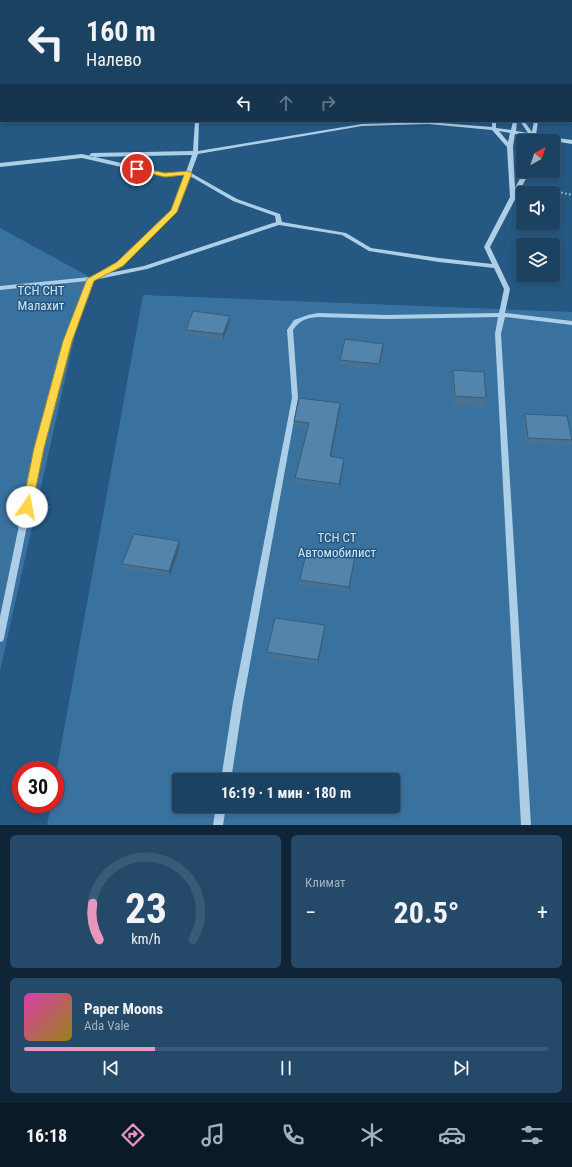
<!DOCTYPE html>
<html lang="ru">
<head>
<meta charset="utf-8">
<style>
  body { margin:0; font-family:"Roboto Condensed",sans-serif; background:#254968; color:#f1f3f6; height:100vh; display:flex; flex-direction:column; font-size:15px; white-space:nowrap }
  * { box-sizing:border-box; margin:0 }
  p { font-size:13px; color:#a0b0be }
  .icon { flex:none; width:22px; height:22px; fill:none; stroke:currentColor; stroke-width:2; stroke-linecap:round; stroke-linejoin:round }
  .map { position:relative; height:825px; overflow:hidden }
  .drawer { display:flex; flex-direction:column; gap:10px; padding:10px; background:#0f2436; flex:1 }
  .drawer>* { flex:none }
  .guide { position:absolute; left:0px; top:0px; width:572px; height:122px; box-shadow:0 2px 6px #0003,0 0 0 1px #3a5b77; background:#1c4262; color:#f1f3f6; overflow:hidden }
  .needle { width:26px; rotate:40deg }
  .tools { position:absolute; left:516px; top:134px; display:grid; gap:8px }
  .tools a { display:grid; place-items:center; width:44px; height:44px; border-radius:4px; background:#1c4262; box-shadow:0 2px 6px #0003,0 0 0 1px #3a5b77; font-size:20px }
  .speed { position:absolute; left:12px; top:761px; display:flex; gap:8px; font-size:20px; font-weight:700; text-align:center }
  .speed>* { display:grid; place-content:center; width:52px; height:52px; border-radius:50%; background:#1c4262; box-shadow:0 2px 6px #0003,0 0 0 1px #3a5b77; line-height:1 }
  .speed .limit { border:6px solid #d22; background:#fff; color:#111 }
  .pin { position:absolute; display:grid; place-items:center; width:34px; height:34px; color:#fff; margin:-17px; border:2px solid #fff; border-radius:50%; box-shadow:0 1px 4px #0007 }
  .me { position:absolute; width:44px; margin:-22px; rotate:12deg; stroke-linejoin:round; filter:drop-shadow(0 0 3px #0008) }
  .turn { display:flex; align-items:center; gap:14px; height:84px; padding:0 20px; font-size:18px }
  .turn .icon { width:52px; height:52px; stroke-width:2.5 }
  .turn b { display:block; font-size:28px; line-height:34px }
  .lanes { display:flex; align-items:center; height:38px; padding:0 20px; background:#0003; justify-content:center; gap:20px; direction:ltr }
  .lanes .off { opacity:.35 }
  .big { font-size:30px; font-weight:700; line-height:1.1 }
  .drawer .widget { flex:1; display:flex; flex-direction:column; justify-content:center; gap:6px; min-width:0; padding:0 14px; border-radius:6px; background:#254968 }
  .drawer .dial { align-items:center; gap:0 }
  .dial svg { height:104px; overflow:visible; fill:none; stroke:#3a5b77; stroke-width:7; stroke-linecap:round; text-anchor:middle }
  .dial text { fill:#f1f3f6; stroke:none }
  .song { display:flex; align-items:center; gap:12px }
  .cover { width:48px; height:48px; border-radius:6px; background:linear-gradient(135deg,hsl(320 70% 55%),hsl(50 70% 35%)) }
  .played { height:4px; border-radius:2px; background:linear-gradient(90deg,#e797bd 25%,#3a5b77 25%) }
  .keys { display:flex; justify-content:space-around; direction:ltr }
  .heat { display:flex; justify-content:space-between; align-items:center; font-size:22px; direction:ltr }
  .drawer .tiles { flex:1; display:grid; gap:10px; grid-template-columns:1fr 1fr }
  .widget:last-child { grid-column:span 2 }
  .trip { position:absolute; left:172px; top:773px; width:228px; height:40px; border-radius:4px; background:#1c4262; box-shadow:0 2px 6px #0003,0 0 0 1px #3a5b77; font-weight:700; line-height:40px; text-align:center }
  .tabs { display:flex; height:64px; justify-content:space-around; align-items:center; background:#0b1a27; color:#a0b0be }
  .tabs .icon { width:28px; height:28px }
  .tabs .current { color:#e797bd }
  .tabs b { font-size:18px; color:#f1f3f6 }
  .map>svg:first-child { display:block }
  .green { fill:#3a729f; fill-rule:evenodd }
  .lines { fill:none; stroke-linecap:round; stroke-linejoin:round }
  .path { stroke:#adcee7; stroke-width:2; stroke-dasharray:1.5 2.5; stroke-linecap:butt }
  .minor { fill:#adcee7; fill-rule:evenodd }
  .wall { fill:#477294 }
  .shaded-wall { fill:#395c78 }
  .building { fill:#5284ac; stroke:#395c78 }
  .route { fill:#ffd54a; stroke:#a68a30 }
  .labels { text-anchor:middle; dominant-baseline:central; stroke-width:3; stroke-linejoin:round; paint-order:stroke }
  .park-label { font-size:13px; fill:#d0e5f5; stroke:#255882 }
</style>
</head>
<body>
<div class="map">
<svg width="572" height="825" viewBox="0 0 572 825">
  <rect width="100%" height="100%" fill="#255882"/>
  <g class="green">
    <polygon points="0,228 88,276 0,671"/>
    <path d="M143 295 572 312V825H47L51 804H55V779ZM179 780H393V806H179Z"/>
  </g>
  <g class="lines">
    <polyline class="path" points="534,192 547,189 572,195"/>
    <g class="minor">
      <polygon points="414,0 418,0 419,1 415,1"/>
      <polygon points="469,0 474,0 475,1 470,1"/>
      <rect x="571" y="47" width="1" height="3"/>
      <rect x="0" y="95" width="1" height="2"/>
      <path d="M195 121H199L198 151 362 124 428 122 492 127V121H496V128L511 130 513 121H517L516 131 528 133 520 121H524L532 132 534 121H538L536 135 572 140V144L536 138V141H530V137L515 134 513 147 515 188 524 171H530L490 247 510 289 505 313 572 321V325L505 317 501 334 531 825H521L495 334 498 317 386 319 318 317C306 318 300 320 293 330L298 398 243 702 231 780H221L233 702 292 398 287 330 294 320 308 315 318 313 386 315 499 313 504 289 494 268 439 262 369 251 342 235 279 225 147 269 94 280 70 341 43 448 4 638 3 641 0 642V617L35 448 64 341 87 281 0 290V286L90 277 118 263 171 210 185 175 165 177 82 158 0 167V163L82 154 165 173 186 172 192 155 92 157 89 155 92 153 193 151ZM428 124 492 130 507 147 510 197 484 247 492 264 439 258 371 248 346 233 282 222 280 214 237 199 191 173 198 154 362 126ZM499 131 510 133 508 142ZM190 176 233 201 275 216 276 222 144 266 104 274 122 265 176 212Z"/>
      <polygon points="216,806 226,806 223,825 213,825"/>
    </g>
  </g>
  <g class="wall">
    <polygon points="230,321 223,340 186,335 186,330"/>
    <polygon points="383,350 378,370 339,365 340,360"/>
    <polygon points="453,370 486,398 484,408 453,407 452,381"/>
    <polygon points="340,409 331,457 344,464 339,490 295,483 295,478 308,428 294,426 294,421"/>
    <polygon points="525,414 572,440 570,446 526,444 523,420"/>
    <polygon points="179,541 180,546 170,576 123,569 122,564"/>
    <polygon points="354,562 349,592 300,585 300,580"/>
    <polygon points="325,625 324,631 318,665 267,657 267,652"/>
  </g>
  <g class="shaded-wall">
    <polygon points="230,316 230,321 223,340 223,334"/>
    <polygon points="383,344 383,350 378,370 379,364"/>
    <polygon points="340,403 340,409 330,462 330,456"/>
    <polygon points="344,459 344,464 339,490 339,484"/>
    <polygon points="179,541 180,546 170,576 169,571"/>
    <polygon points="355,556 349,592 349,587"/>
    <polygon points="325,625 324,631 318,665 318,660"/>
  </g>
  <g class="building">
    <polygon points="193,311 230,316 223,334 186,330"/>
    <polygon points="345,339 383,344 379,364 340,360"/>
    <polygon points="453,370 484,372 486,398 455,396"/>
    <polygon points="299,398 340,403 330,456 344,459 339,484 295,478 309,423 294,421"/>
    <polygon points="525,414 567,416 572,440 528,438"/>
    <polygon points="134,534 179,541 169,571 122,564"/>
    <polygon points="307,549 355,556 349,587 300,580"/>
    <polygon points="275,618 325,625 318,660 267,652"/>
  </g>
  <polygon class="route" points="135,167 165,173 188,171 192,173 177,212 123,266 94,281 72,341 44,448 32,507 30,509 23,509 22,507 34,448 63,341 87,279 117,262 171,210 184,175 165,177 135,170"/>
  <g class="labels">
    <g class="park-label">
      <text x="41" y="290">ТСН СНТ<tspan x="41" dy="15">Малахит</tspan></text>
      <text x="337" y="537">ТСН СТ<tspan x="337" dy="15">Автомобилист</tspan></text>
    </g>
  </g>
</svg>
<div class="tools">
<a><svg class="needle" viewBox="-14 -14 28 28"><path d="M0-13l5 13h-10z" fill="#e53935"/><path d="M0 13l5-13h-10z" fill="#a0b0be"/></svg></a>
<a><svg class="icon" aria-label="sound" viewBox="0 0 24 24"><path d="M4 9h4l5-4v14l-5-4H4zM17 9q2 3 0 6"/></svg></a>
<a><svg class="icon" aria-label="layers" viewBox="0 0 24 24"><path d="M12 4l9 5-9 5-9-5zM3 14l9 5 9-5"/></svg></a>
</div>
<div class="speed"><div class="limit">30</div></div>
<div class="pin" style="left:137px;top:169px;background:#d93025"><svg class="icon" aria-label="arrive" viewBox="0 0 24 24"><path d="M6 21V4h12l-3 4 3 4H6"/></svg></div>
<svg class="me" style="left:27px;top:507px" viewBox="-20 -20 40 40"><circle r="19" fill="#fff"/><path d="M0-13L10 11 0 6-10 11z" fill="#ffd54a"/></svg>
<div class="trip">16:19 · 1 мин · 180 m</div>
<div class="guide">
<div class="turn"><svg class="icon" aria-label="left" viewBox="0 0 24 24"><path d="M17 20v-9H6M10 6l-5 5 5 5"/></svg><div><b>160 m</b>Налево</div></div>
<div class="lanes"><svg class="icon" aria-label="left" viewBox="0 0 24 24"><path d="M17 20v-9H6M10 6l-5 5 5 5"/></svg><svg class="icon off" aria-label="ahead" viewBox="0 0 24 24"><path d="M12 20V5M6 11l6-6 6 6"/></svg><svg class="icon off" aria-label="right" viewBox="0 0 24 24"><path d="M7 20v-9h11M14 6l5 5-5 5"/></svg></div>
</div>
</div>
<section class="drawer">
<div class="tiles">
<div class="widget dial"><svg viewBox="0 0 100 80">
<path d="M14 69A42 42 0 1 1 86 69"/>
<path d="M14 69A42 42 0 0 1 9 41" stroke="#e797bd"/>
<text x="50" y="56" font-size="32" font-weight="700">23</text>
<text x="50" y="72" font-size="11">km/h</text>
</svg></div>
<div class="widget"><p>Климат</p>
<div class="heat"><a>−</a><b class="big">20.5°</b><a>+</a></div>
</div>
<div class="widget">
<div class="song"><i class="cover"></i><div><b>Paper Moons</b><p>Ada Vale</p></div></div>
<div class="played"></div>
<div class="keys"><svg class="icon" aria-label="previous" viewBox="0 0 24 24"><path d="M18 5L8 12l10 7zM5 5v14"/></svg><svg class="icon" aria-label="pause" viewBox="0 0 24 24"><path d="M8 5v14M16 5v14"/></svg><svg class="icon" aria-label="next" viewBox="0 0 24 24"><path d="M6 5l10 7-10 7zM19 5v14"/></svg></div>
</div>
</div>
</section>
<nav class="tabs">
<b>16:18</b>
<svg class="icon current" aria-label="directions" viewBox="0 0 24 24"><path d="M12 3l9 9-9 9-9-9zM9 14v-3h6M13 9l2 2-2 2"/></svg>
<svg class="icon" aria-label="music" viewBox="0 0 24 24"><path d="M9 18V5l10-2v13"/><circle cx="6" cy="18" r="3"/><circle cx="16" cy="16" r="3"/></svg>
<svg class="icon" aria-label="phone" viewBox="0 0 24 24"><path d="M5 4h4l2 5-3 2q2 4 5 5l2-3 5 2v4C11 20 4 13 5 4z"/></svg>
<svg class="icon" aria-label="climate" viewBox="0 0 24 24"><path d="M12 3v18M4 7l16 10M4 17L20 7"/></svg>
<svg class="icon" aria-label="car" viewBox="0 0 24 24"><path d="M5 17H2v-5l4-1 3-4h7l3 4 3 1v5h-3M9 17h6M6 11h13"/><circle cx="7" cy="17" r="2"/><circle cx="17" cy="17" r="2"/></svg>
<svg class="icon" aria-label="filters" viewBox="0 0 24 24"><path d="M4 7h16M4 17h16"/><circle cx="9" cy="7" r="2"/><circle cx="15" cy="17" r="2"/></svg>
</nav>
</body>
</html>
